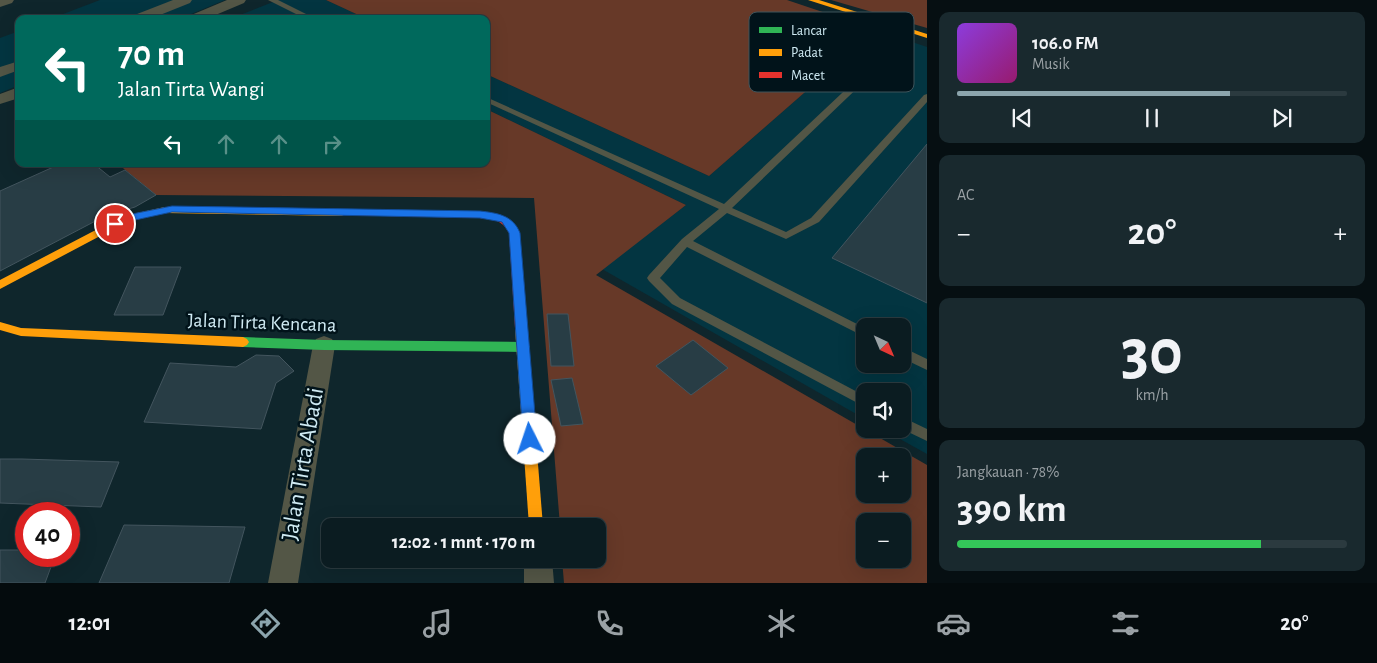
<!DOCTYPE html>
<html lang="id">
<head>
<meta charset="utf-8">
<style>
  body { margin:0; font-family:"Alegreya Sans",sans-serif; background:#19292e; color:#f1f3f6; height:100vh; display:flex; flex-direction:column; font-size:19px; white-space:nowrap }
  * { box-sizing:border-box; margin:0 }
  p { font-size:16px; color:#9aa1a5 }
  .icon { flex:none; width:28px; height:28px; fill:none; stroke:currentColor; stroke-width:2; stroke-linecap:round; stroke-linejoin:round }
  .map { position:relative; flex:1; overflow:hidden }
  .side { display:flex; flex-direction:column; gap:12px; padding:12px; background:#060f12; width:450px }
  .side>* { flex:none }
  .banner { position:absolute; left:15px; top:15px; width:475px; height:152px; border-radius:10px; box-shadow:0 5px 20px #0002,0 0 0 1px #2b3a3f; background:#00695c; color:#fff; overflow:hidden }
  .needle { width:32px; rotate:136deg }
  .tools { position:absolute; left:856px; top:318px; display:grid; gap:10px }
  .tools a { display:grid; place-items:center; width:55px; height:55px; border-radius:10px; background:#0b1c21; box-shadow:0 5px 20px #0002,0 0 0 1px #2b3a3f; font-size:25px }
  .speed { position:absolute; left:15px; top:502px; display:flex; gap:10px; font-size:25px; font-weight:700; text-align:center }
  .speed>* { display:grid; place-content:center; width:65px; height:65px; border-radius:50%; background:#0b1c21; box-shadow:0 5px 20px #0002,0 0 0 1px #2b3a3f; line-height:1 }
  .speed .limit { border:8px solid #d22; background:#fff; color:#111 }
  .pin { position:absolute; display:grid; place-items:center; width:42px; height:42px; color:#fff; margin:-21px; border:2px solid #fff; border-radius:50%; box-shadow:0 1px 5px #0007 }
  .me { position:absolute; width:55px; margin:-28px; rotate:356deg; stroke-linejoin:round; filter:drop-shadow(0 0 4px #0008) }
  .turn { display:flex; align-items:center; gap:18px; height:105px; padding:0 20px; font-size:22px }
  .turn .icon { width:65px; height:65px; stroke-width:2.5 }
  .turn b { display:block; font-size:35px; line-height:42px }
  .lanes { display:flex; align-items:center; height:48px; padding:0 20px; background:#0003; justify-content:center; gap:25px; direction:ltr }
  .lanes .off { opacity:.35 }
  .big { font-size:38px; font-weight:700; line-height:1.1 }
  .side .card { flex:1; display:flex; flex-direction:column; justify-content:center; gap:8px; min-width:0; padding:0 18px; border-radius:10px; background:#19292e }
  .side .dial { align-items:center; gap:0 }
  .dial b { font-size:65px; line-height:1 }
  .song { display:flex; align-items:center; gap:15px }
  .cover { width:60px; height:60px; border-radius:8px; background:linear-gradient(135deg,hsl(270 70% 55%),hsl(320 70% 35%)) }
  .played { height:5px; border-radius:2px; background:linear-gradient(90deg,#8ca5ad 70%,#2b3a3f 70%) }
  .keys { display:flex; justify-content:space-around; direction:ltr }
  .heat { display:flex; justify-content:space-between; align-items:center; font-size:28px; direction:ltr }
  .charge { height:8px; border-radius:4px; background:linear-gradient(90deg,#34c759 78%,#2b3a3f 0) }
  .trip { position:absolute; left:321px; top:518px; width:285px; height:50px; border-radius:10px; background:#0b1c21; box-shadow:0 5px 20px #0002,0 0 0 1px #2b3a3f; font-weight:700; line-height:50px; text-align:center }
  .tab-bar { display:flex; height:80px; justify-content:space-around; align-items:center; background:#040b0d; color:#9aa1a5 }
  .tab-bar .icon { width:35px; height:35px }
  .tab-bar .current { color:#8ca5ad }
  .tab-bar b { font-size:22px; color:#f1f3f6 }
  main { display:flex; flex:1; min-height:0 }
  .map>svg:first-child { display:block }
  .built { fill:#033541; fill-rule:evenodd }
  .green { fill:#673928; fill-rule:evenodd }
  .building { fill:#283d45; stroke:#43555e }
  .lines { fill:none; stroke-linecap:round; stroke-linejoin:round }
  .lane { fill:#535646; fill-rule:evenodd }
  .street { fill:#535646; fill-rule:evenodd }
  .fast { fill:#30b455; fill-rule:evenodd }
  .slow { fill:#ff9f0a; fill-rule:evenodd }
  .jam { fill:#e5322d; fill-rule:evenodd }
  .route { fill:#1a73e8; stroke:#114b97 }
  .labels { text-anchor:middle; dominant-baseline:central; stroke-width:5; stroke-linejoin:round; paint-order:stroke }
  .street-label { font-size:20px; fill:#cfeaf3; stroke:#01131a }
  .near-street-label { font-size:24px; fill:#cfeaf3; stroke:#01131a }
  .key { fill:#01131a; stroke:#3f545b; stroke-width:1 }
  .key-label { font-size:14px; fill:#cfeaf3 }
</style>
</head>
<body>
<main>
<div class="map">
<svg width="927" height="583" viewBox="0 0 927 583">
  <rect width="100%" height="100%" fill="#0f262c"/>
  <g class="built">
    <polygon points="100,0 225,0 179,19 50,19"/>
    <polygon points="278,0 326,0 367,19 239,19 235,17"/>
    <path d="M876 30 927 47V454L882 429H902V391H865V419L602 269 686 205 486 109V74L709 176ZM865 326H902V364H865Z"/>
    <polygon points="19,31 19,85 0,93 0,38"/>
  </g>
  <g class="green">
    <polygon points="326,0 787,0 876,30 709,176 486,74 486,19 367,19"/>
    <polygon points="831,0 927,0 927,28"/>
    <path d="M486 109 686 205 596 275 927 465V583H564L562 559H598V526H560L534 198 156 195 118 164H486ZM865 456H902V494H865ZM865 521H902V559H865Z"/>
  </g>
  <g class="building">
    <polygon points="927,144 927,303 832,258"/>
    <polygon points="60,164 94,164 110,177 125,170 156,195 135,207 105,216 0,271 0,191"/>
    <polygon points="135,267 181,267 163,315 114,315"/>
    <polygon points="547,314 568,314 574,366 551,366"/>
    <polygon points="693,340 728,368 691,395 656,366"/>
    <polygon points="256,355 279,356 294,371 276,383 261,429 144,422 170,363 236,367"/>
    <polygon points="572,378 583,424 561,426 551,380"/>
    <polygon points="0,459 22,459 119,462 101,507 0,503"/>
    <polygon points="124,525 245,527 229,583 99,583"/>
    <polygon points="0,550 26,550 26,556 55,556 45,583 0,583"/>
  </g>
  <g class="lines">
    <g class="lane">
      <polygon points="268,0 278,0 316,19 306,19"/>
      <polygon points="909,30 916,32 732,208 786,232 811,218 924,95 927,94 927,102 819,222 786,239 727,213 693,241 865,328 865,337 687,247 660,278 680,298 865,396 865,407 672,304 649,281 647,278 649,275 682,239 719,209 486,102 486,97 724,204"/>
      <polygon points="902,347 927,359 927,370 902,358"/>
      <polygon points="902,417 927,429 927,441 902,429"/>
    </g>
    <g class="street">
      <polygon points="0,0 14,0 12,3 0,7"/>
      <polygon points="173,0 192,0 190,3 150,19 130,19 132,16"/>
      <polygon points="227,0 246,0 244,3 206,19 187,19 189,16"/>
      <polygon points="19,61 19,70 0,77 0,67"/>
      <polygon points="19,87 19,98 0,104 0,94"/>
      <polygon points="324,336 332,339 335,345 298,583 268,583 313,345 316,339"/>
      <polygon points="524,559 552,559 554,583 524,583"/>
    </g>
    <polygon class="fast" points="243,337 324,340 524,342 528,344 530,347 528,350 524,352 324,350 243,347 239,345 237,342 239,339"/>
    <g class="slow">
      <polygon points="808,0 819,0 927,34 927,38"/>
      <polygon points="165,207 342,210 347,213 342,216 165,213 135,220 119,226 0,289 0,280 111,222 128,215"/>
      <polygon points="0,322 21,328 243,337 247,339 249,342 247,345 243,347 21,336 0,330"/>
      <polygon points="521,324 525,325 527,328 543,526 529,526 515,328 517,325"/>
    </g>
    <path class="jam" d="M342 210 479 212C497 213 511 216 519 233L527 328 525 331H517L515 328 509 233C503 220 492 219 479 218L338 215 337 213 338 211Z"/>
  </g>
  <path class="route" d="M172 206 480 211C497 213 513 215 520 233L537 439 535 443 530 445 525 443 523 439 509 233 502 222 480 218 172 212 135 220 115 227 110 224 112 221 132 214Z"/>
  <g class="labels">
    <g class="street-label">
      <text transform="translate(262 323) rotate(2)">Jalan Tirta Kencana</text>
    </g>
    <g class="near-street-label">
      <text transform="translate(303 464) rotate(-80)">Jalan Tirta Abadi</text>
    </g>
  </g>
  <rect x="749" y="12" width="165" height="80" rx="8" class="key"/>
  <rect x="759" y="27" width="23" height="6" fill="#30b455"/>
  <rect x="759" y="49" width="23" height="7" fill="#ff9f0a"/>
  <rect x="759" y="72" width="23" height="6" fill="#e5322d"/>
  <g class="key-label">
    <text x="791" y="35">Lancar</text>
    <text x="791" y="57">Padat</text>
    <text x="791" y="80">Macet</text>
  </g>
</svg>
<div class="tools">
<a><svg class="needle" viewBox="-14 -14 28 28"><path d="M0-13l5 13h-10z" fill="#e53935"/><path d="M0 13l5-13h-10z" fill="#9aa1a5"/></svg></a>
<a><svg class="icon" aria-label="sound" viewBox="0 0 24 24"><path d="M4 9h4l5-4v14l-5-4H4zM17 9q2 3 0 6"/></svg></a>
<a>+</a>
<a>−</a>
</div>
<div class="speed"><div class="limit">40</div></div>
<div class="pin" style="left:115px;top:224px;background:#d93025"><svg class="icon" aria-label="arrive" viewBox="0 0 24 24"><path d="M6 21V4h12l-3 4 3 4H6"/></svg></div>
<svg class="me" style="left:530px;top:439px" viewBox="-20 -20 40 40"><circle r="19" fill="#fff"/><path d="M0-13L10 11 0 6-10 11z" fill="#1a73e8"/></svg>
<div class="trip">12:02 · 1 mnt · 170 m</div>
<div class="banner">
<div class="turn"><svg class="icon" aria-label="left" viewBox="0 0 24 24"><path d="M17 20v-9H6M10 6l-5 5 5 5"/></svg><div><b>70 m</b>Jalan Tirta Wangi</div></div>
<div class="lanes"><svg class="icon" aria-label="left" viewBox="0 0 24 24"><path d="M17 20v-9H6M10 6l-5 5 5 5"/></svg><svg class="icon off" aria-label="ahead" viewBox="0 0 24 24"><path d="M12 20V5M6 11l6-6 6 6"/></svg><svg class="icon off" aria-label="ahead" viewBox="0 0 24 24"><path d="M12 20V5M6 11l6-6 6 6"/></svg><svg class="icon off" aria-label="right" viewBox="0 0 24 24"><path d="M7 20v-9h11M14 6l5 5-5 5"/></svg></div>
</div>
</div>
<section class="side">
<div class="card">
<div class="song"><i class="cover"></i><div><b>106.0 FM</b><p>Musik</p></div></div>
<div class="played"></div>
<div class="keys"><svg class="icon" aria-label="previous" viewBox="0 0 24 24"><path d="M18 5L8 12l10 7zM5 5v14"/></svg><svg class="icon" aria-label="pause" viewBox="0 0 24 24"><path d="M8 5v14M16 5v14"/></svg><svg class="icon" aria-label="next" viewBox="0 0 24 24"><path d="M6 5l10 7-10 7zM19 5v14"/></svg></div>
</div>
<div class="card"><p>AC</p>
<div class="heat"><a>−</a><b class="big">20°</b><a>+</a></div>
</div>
<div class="card dial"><b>30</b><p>km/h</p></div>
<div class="card"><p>Jangkauan · 78%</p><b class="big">390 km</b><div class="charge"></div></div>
</section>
</main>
<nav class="tab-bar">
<b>12:01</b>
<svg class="icon current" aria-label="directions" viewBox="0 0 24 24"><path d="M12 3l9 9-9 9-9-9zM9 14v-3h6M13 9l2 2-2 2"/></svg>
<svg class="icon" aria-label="music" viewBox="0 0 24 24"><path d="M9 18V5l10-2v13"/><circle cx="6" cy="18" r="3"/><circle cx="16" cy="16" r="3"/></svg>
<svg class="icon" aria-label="phone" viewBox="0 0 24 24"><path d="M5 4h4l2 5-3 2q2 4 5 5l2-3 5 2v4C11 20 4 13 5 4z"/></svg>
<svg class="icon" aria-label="climate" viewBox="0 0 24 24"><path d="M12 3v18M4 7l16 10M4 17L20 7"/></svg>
<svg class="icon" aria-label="car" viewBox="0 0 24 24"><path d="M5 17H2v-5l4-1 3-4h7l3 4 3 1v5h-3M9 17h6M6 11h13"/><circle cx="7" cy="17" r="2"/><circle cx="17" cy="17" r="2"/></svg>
<svg class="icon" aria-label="filters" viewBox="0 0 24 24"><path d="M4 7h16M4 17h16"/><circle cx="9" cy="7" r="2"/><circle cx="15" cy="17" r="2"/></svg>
<b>20°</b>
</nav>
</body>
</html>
